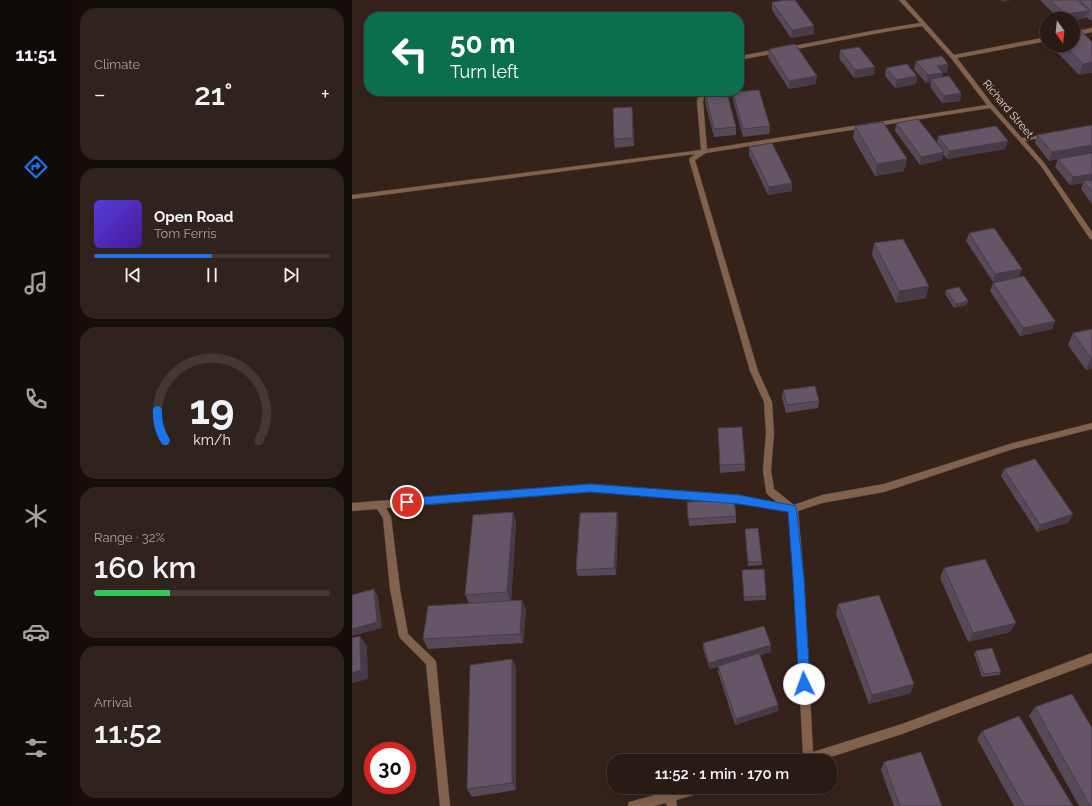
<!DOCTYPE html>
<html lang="en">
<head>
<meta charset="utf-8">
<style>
  body { margin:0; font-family:Raleway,sans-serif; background:#30231d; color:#f1f3f6; height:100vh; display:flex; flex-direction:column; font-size:15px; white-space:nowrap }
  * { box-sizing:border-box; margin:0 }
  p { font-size:13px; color:#a5a1a0 }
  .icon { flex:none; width:22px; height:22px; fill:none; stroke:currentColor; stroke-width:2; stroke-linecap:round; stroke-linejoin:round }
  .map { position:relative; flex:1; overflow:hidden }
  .drawer { display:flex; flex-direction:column; gap:8px; padding:8px; background:#160e0b; width:280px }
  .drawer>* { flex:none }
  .guide { position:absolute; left:12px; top:12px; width:380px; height:84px; border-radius:16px; box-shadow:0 2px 10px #0003,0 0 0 1px #443834; background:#0b6e4f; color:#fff; overflow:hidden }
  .needle { width:26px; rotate:165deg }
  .fabs { position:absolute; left:688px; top:12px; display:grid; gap:8px }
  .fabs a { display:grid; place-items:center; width:40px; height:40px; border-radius:50%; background:#281a14; box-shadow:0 2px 10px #0003,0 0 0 1px #443834; font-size:20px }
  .speed { position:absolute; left:12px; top:742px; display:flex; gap:8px; font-size:20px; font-weight:700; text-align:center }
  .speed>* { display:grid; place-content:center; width:52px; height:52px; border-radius:50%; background:#281a14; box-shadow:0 2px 10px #0003,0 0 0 1px #443834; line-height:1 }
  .speed .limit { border:6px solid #d22; background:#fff; color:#111 }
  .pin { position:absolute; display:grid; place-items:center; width:34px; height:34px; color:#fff; margin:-17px; border:2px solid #fff; border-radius:50%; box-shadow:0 1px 4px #0007 }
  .me { position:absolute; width:44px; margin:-22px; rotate:357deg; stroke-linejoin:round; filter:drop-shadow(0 0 3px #0008) }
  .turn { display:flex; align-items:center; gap:14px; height:84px; padding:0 20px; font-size:18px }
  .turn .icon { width:52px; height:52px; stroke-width:2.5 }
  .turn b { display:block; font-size:28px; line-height:34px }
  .big { font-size:30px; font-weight:600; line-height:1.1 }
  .drawer .card { flex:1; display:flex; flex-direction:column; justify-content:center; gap:6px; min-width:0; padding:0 14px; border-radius:16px; background:#30231d }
  .drawer .dial { align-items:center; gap:0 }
  .dial svg { height:104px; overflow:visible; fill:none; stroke:#443834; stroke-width:7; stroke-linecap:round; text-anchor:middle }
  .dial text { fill:#f1f3f6; stroke:none }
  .song { display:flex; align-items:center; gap:12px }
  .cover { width:48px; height:48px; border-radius:6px; background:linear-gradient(135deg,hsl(250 70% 55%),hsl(260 70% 35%)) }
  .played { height:4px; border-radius:2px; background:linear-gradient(90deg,#1a73e8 50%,#443834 50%) }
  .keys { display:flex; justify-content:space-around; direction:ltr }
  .heat { display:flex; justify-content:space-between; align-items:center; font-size:22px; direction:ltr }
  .charge { height:6px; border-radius:3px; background:linear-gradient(90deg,#34c759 32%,#443834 0) }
  .trip { position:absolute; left:255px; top:754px; width:230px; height:40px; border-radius:16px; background:#281a14; box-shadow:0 2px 10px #0003,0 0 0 1px #443834; font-weight:600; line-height:40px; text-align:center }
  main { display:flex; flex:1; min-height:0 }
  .tab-bar { display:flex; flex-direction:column; width:72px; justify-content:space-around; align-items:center; background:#100a08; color:#a5a1a0 }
  .tab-bar .icon { width:28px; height:28px }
  .tab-bar .active { color:#1a73e8 }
  .tab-bar b { font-size:18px; color:#f1f3f6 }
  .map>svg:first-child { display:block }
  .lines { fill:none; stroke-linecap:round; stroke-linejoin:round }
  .street-casing { stroke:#513f39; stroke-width:1 }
  .street { fill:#82614d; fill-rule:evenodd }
  .wall { fill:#564a59 }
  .shaded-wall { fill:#463c48 }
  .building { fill:#645667; stroke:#463c48 }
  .route { fill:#1a73e8; stroke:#114b97 }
  .labels { text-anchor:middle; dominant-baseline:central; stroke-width:4; stroke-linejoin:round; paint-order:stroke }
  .far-street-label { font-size:11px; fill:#e7dad5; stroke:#35221b }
</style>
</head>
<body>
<main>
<nav class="tab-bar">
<b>11:51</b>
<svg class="icon active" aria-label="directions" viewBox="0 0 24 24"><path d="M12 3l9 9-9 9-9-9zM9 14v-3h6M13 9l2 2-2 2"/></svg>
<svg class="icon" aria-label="music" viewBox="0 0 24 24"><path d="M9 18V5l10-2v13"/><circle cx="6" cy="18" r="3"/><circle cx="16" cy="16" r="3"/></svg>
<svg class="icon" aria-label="phone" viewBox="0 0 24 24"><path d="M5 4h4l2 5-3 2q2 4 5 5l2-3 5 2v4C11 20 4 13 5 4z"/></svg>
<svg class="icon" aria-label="climate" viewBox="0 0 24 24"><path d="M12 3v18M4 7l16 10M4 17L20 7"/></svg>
<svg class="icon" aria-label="car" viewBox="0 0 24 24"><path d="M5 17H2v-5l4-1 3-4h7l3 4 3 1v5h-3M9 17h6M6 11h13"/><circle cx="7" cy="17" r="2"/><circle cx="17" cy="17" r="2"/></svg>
<svg class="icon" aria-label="filters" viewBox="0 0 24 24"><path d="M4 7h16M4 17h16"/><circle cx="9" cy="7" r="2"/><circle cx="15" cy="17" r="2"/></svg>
</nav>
<section class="drawer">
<div class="card"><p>Climate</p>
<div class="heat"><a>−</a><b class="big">21°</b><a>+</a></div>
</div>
<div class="card">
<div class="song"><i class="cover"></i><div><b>Open Road</b><p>Tom Ferris</p></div></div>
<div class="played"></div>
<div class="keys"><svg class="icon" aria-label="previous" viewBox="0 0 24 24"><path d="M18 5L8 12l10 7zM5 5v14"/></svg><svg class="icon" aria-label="pause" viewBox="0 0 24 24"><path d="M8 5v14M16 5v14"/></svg><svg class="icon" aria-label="next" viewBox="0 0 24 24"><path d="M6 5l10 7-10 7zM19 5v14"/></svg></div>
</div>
<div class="card dial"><svg viewBox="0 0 100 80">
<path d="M14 69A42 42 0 1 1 86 69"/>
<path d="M14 69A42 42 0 0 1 8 46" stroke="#1a73e8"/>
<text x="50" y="56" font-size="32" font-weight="700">19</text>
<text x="50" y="72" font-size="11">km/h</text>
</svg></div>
<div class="card"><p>Range · 32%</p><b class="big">160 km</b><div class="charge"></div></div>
<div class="card"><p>Arrival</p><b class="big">11:52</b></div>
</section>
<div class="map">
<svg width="740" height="806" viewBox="0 0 740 806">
  <rect width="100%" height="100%" fill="#35221b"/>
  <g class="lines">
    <defs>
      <g id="street">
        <path d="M547 0H553L602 55 695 37V41L605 58 641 105 670 138 696 134V136L673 141 693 164 740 232V239H738L689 166 638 108 354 153 343 160 406 371 420 402 422 433 419 470 422 489 442 505 470 495 532 484 661 443 740 423V429L661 449 532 492 470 503 446 511 452 579 461 752 550 724 740 653V663L550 734 466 761H444L445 757 451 755 442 579 437 512 387 503 238 492 34 508 39 517 48 589 56 634 82 659 84 662 98 806H88L74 664 49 639 47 636 38 589 31 518 25 509 0 511V503L238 484 387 495 426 503 415 494 414 491 411 470 414 433 412 402 398 371 337 159 343 154 0 199V195L349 150 345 102 347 91H353L351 102 355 149 635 105 599 58 570 26C509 35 448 49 387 60V56C447 46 507 32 568 23Z"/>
        <polygon points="740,28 740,32 721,36 721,32"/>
        <polygon points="332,787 357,787 356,791 352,792 324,800 325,806 315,806 314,803 301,806 276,806 277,802 281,801"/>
      </g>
    </defs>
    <use href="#street" class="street-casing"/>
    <use href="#street" class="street"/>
  </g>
  <g class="wall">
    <polygon points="688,0 740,0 740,20 738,20 735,17 734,18 707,19"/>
    <polygon points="420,2 462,34 439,38 420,10"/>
    <polygon points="740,42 727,75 698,45 721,45"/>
    <polygon points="417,49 464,84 437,89 416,57"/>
    <polygon points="488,50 522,75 502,78 487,58"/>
    <polygon points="564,61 596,64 595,72 591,73 590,77 609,93 608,101 590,103 578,87 579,82 574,83 562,69"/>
    <polygon points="534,68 565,76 564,84 543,88 533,76"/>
    <polygon points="381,92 418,126 417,134 391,137 381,100"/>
    <polygon points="353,94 384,127 384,135 362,137 353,102"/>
    <polygon points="281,115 282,146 263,148 262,139"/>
    <polygon points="544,123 585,143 586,136 656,141 653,149 595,159 591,154 590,160 568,165 543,131"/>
    <polygon points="740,125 740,152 697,161 683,143 685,135"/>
    <polygon points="503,126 552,171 523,176 501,138"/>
    <polygon points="397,147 440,183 440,191 416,195 397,155"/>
    <polygon points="740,153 740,204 729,189 731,183 718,185 703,167 706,159"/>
    <polygon points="617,233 670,269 667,277 641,282 614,241"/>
    <polygon points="522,243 574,298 544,303 520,255"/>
    <polygon points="641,283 703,321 700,329 668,336 638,291"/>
    <polygon points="594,290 615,305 602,308 593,294"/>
    <polygon points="740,329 740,368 734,370 716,345 721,333"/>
    <polygon points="431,390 467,401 466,408 434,413 430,398"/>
    <polygon points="366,428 393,464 393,471 368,473"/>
    <polygon points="652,469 717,522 685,532 649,476"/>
    <polygon points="335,502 384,516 384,523 337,526"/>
    <polygon points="161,512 164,522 159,601 174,610 171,643 76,649 71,639 117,603 113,595"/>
    <polygon points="266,519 264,575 226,576 224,570"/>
    <polygon points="393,529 410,562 410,565 396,566"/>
    <polygon points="592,568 658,632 616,642 588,578"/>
    <polygon points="390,570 414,596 414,600 392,601"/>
    <polygon points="486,604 559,693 517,704 484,614"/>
    <polygon points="351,643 419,652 408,655 426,705 426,711 383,725 366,672 366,667 358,669 351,649"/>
    <polygon points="623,651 649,672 647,675 630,677 622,654"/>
    <polygon points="160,659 164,668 164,790 120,797 115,789"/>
    <polygon points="683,707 740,806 727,806 677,716"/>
    <polygon points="630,731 721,806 662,806 625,739"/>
    <polygon points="532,762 590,806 542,806 529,770"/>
  </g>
  <g class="shaded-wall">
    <polygon points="650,0 660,0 649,2"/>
    <polygon points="737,11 734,18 721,21 721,19 712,19 713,14"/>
    <polygon points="462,26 462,34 439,38 440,30"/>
    <polygon points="740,62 740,73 727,75 731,64"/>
    <polygon points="596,64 595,72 591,73 589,80 579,79 579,82 574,83 576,75 585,66"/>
    <polygon points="523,67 522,75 502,78 503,70"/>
    <polygon points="465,76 464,84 437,89 437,81"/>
    <polygon points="565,76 564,84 543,88 544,80"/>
    <polygon points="609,93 608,101 590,103 592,96"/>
    <polygon points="656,141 653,149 595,159 597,151"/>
    <polygon points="740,145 740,152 697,161 700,152"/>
    <polygon points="592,152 590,160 568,165 569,157"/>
    <polygon points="555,159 552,171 523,176 525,164"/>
    <polygon points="740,174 740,181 732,181 731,183 718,185 721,177"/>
    <polygon points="440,183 440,191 416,195 417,187"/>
    <polygon points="670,269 667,277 641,282 643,274"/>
    <polygon points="577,286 574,298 544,303 547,291"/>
    <polygon points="616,301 615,305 602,308 604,304"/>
    <polygon points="703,321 700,329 668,336 671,328"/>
    <polygon points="739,358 740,358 740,368 734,370"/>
    <polygon points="161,512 164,522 159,602 155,592"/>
    <polygon points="265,512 266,519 264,575 262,568"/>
    <polygon points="721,514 717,522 685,532 688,525"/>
    <polygon points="22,589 26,596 30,628 0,636 0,629"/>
    <polygon points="170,600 174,610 171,643 168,634"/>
    <polygon points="664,623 658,632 616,642 621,633"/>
    <polygon points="8,636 15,646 16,679 0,683 0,673"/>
    <polygon points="419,645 419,652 358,669 357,663"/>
    <polygon points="160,659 164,668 164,790 160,783"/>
    <polygon points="562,684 559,693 517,704 520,695"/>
    <polygon points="426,705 426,711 383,725 384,719"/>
  </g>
  <g class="building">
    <polygon points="435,0 443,0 462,26 440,30 420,2"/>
    <polygon points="698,0 725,0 737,11 713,14"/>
    <polygon points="728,0 740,0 740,12"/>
    <polygon points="726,28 740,42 740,62 731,64 712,45 721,45 721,29"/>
    <polygon points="443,44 465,76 437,81 417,49"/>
    <polygon points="507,47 523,67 503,70 488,50"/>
    <polygon points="590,56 596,64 585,66 591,73 576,75 564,61"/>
    <polygon points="555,64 565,76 544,80 534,68"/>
    <polygon points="597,76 609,93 592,96 579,79"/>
    <polygon points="407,90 418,126 391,129 381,92"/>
    <polygon points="375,93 384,127 362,129 353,94"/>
    <polygon points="280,107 281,138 262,139 261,108"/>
    <polygon points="566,119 592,152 569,157 544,123"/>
    <polygon points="531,122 555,159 525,164 503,126"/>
    <polygon points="740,125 740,145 700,152 685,135"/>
    <polygon points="644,126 656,141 597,151 586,136"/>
    <polygon points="420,143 440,183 417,187 397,147"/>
    <polygon points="740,153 740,174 721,177 706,159"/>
    <polygon points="740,180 740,192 732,181"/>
    <polygon points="642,228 670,269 643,274 617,233"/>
    <polygon points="551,239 577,286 547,291 522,243"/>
    <polygon points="672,276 703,321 671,328 641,283"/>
    <polygon points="607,287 616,301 604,304 594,290"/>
    <polygon points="740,329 740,358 739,358 721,333"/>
    <polygon points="463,386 467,401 435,405 431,390"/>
    <polygon points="390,427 393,464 368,465 366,428"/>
    <polygon points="683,459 721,514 688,525 652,469"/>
    <polygon points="382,500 384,516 336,519 335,502"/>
    <polygon points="161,512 155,592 113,595 121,515"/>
    <polygon points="265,512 262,568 224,570 228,513"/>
    <polygon points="406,528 410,562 396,562 393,529"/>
    <polygon points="633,559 664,623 621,633 592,568"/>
    <polygon points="412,569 414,596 392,597 390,570"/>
    <polygon points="22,589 25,622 0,629 0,595"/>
    <polygon points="527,595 562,684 520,695 486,604"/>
    <polygon points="170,600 168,634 71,639 76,606"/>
    <polygon points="412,626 419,645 357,663 351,643"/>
    <polygon points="8,636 9,670 0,673 0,638"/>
    <polygon points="640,648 649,672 632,674 623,651"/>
    <polygon points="407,653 426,705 384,719 366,666"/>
    <polygon points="160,659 160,783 115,789 118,665"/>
    <polygon points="720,694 740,728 740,806 738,806 683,707"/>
    <polygon points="667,716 721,806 672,806 630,731"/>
    <polygon points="569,752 590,806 548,806 532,762"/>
  </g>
  <polygon class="route" points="238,484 387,495 444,506 452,579 458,684 456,688 452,690 448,688 447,684 441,579 436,512 387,504 238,492 55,506 51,505 50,502 51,499 55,498"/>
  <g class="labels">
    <g class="far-street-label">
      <text transform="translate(656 109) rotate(50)">Richard Street</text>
    </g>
  </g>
</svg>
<div class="fabs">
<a><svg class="needle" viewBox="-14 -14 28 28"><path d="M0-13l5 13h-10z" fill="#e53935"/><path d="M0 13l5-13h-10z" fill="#a5a1a0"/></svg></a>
</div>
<div class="speed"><div class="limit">30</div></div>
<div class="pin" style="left:55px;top:502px;background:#d93025"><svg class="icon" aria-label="arrive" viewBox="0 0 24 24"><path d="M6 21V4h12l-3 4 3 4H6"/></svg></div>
<svg class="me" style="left:452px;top:684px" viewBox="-20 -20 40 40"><circle r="19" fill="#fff"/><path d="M0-13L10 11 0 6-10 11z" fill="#1a73e8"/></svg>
<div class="trip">11:52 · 1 min · 170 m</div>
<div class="guide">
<div class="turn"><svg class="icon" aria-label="left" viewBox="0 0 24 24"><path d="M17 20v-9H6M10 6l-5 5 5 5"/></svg><div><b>50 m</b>Turn left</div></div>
</div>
</div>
</main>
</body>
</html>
